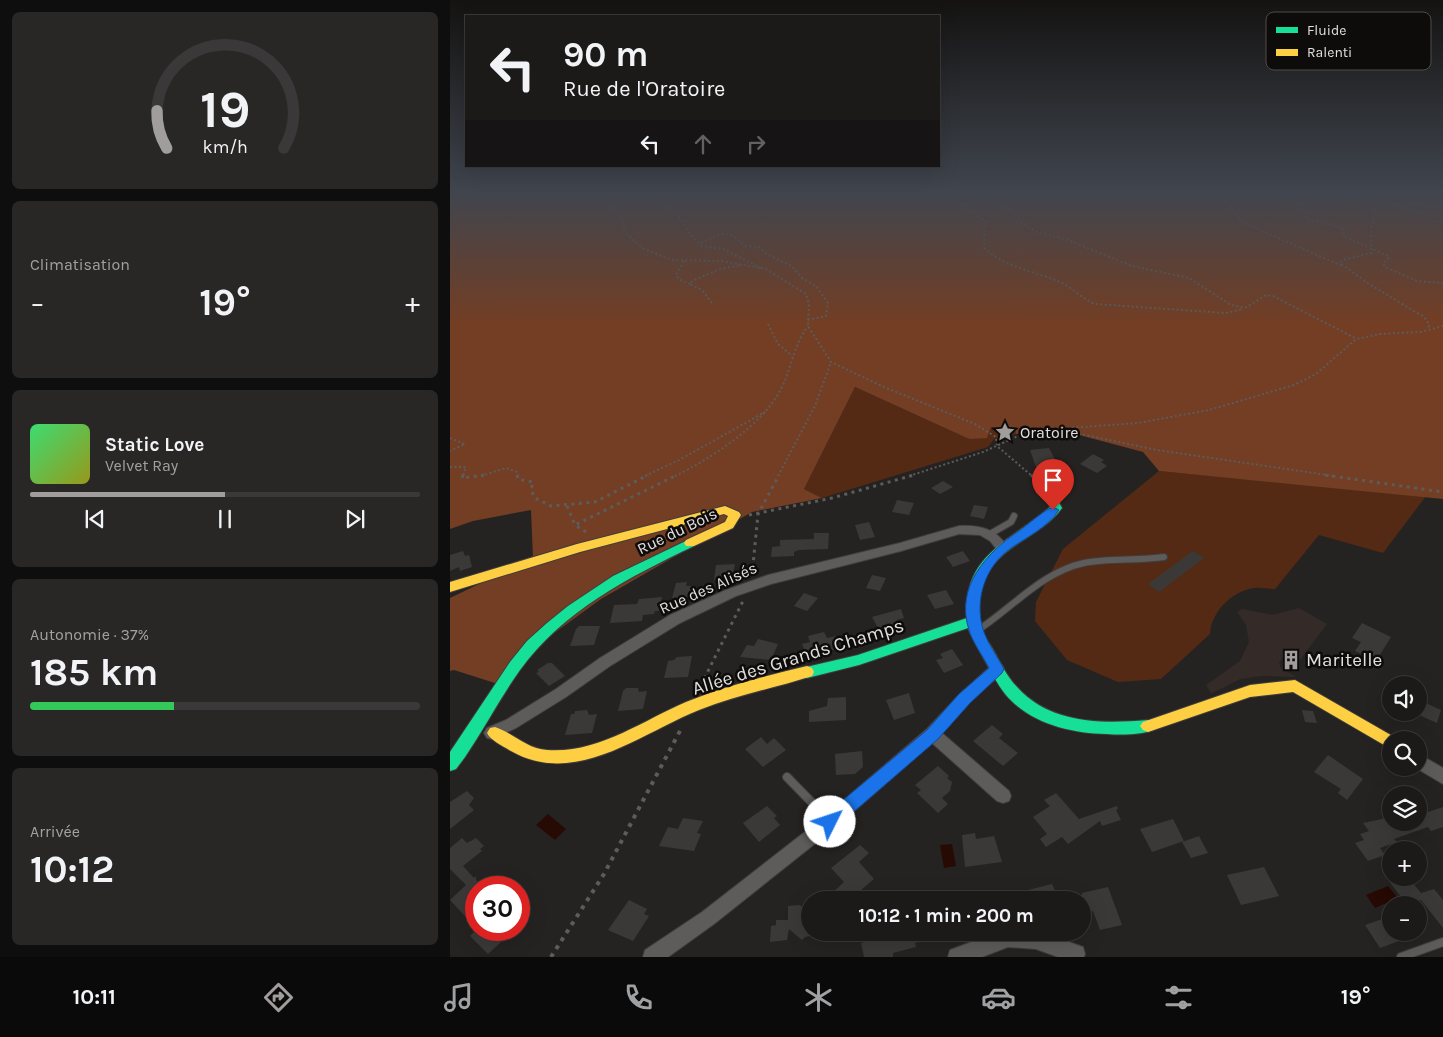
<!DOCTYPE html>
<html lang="fr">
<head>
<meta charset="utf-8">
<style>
  body { margin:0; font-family:Karla,sans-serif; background:#292726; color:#f1f3f6; height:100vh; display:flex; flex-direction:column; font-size:19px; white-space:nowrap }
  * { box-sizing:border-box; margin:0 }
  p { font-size:16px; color:#a0a1a2 }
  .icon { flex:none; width:28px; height:28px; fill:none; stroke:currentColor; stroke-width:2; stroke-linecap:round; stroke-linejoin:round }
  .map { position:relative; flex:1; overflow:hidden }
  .drawer { display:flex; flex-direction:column; gap:12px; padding:12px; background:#0f0e0e; width:450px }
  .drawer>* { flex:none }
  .banner { position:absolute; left:15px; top:15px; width:475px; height:152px; border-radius:0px; box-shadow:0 5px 20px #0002,0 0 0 1px #3a3838; background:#1c1a19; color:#f1f3f6; overflow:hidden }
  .buttons { position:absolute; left:932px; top:676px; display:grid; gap:10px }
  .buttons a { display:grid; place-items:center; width:45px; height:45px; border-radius:50%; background:#1c1a19; box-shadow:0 5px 20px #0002,0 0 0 1px #3a3838; font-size:25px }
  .speed { position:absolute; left:15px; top:876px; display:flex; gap:10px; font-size:25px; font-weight:700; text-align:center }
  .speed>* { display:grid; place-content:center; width:65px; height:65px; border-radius:50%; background:#1c1a19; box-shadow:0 5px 20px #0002,0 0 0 1px #3a3838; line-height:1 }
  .speed .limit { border:8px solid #d22; background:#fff; color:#111 }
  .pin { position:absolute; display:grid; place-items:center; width:42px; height:42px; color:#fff; margin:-51px -21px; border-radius:50% 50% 50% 0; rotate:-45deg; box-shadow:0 0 5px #0007 }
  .pin .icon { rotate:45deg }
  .me { position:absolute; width:55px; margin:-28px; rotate:49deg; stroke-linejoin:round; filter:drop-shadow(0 0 4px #0008) }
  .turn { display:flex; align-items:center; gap:18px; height:105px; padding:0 15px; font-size:22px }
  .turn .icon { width:65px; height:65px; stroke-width:2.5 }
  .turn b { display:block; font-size:35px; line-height:42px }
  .lanes { display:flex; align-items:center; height:48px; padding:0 15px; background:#0003; justify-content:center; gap:25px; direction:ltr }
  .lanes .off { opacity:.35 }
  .big { font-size:38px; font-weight:700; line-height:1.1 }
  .drawer .card { flex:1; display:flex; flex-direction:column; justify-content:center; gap:8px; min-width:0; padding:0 18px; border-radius:8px; background:#292726 }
  .drawer .dial { align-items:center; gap:0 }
  .dial svg { height:130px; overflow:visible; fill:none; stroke:#3a3838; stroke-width:7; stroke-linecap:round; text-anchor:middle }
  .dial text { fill:#f1f3f6; stroke:none }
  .song { display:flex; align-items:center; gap:15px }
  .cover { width:60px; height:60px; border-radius:8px; background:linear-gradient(135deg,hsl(140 70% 55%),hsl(60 70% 35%)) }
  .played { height:5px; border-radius:2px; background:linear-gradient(90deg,#a09d9c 50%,#3a3838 50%) }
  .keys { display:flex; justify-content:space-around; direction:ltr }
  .heat { display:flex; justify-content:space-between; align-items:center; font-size:28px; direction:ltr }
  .charge { height:8px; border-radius:4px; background:linear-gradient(90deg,#34c759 37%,#3a3838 0) }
  .trip { position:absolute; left:351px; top:891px; width:290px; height:50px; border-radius:25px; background:#1c1a19; box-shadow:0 5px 20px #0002,0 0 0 1px #3a3838; font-weight:700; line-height:50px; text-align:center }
  .tabs { display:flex; height:80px; justify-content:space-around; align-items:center; background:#0b0a0a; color:#a0a1a2 }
  .tabs .icon { width:35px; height:35px }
  .tabs .on { color:#a09d9c }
  .tabs b { font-size:22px; color:#f1f3f6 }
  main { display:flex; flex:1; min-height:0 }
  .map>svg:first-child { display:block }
  .built { fill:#342a27 }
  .green { fill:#552a14 }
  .forest { fill:#733e24 }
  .water { fill:#260a03 }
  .building { fill:#3b3938 }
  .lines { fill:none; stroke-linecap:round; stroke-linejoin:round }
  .lane-far1-casing { stroke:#403e3d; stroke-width:8 }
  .lane-casing { stroke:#403e3d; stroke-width:10 }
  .street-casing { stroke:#403e3d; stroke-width:2 }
  .fast-casing { stroke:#403e3d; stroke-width:2 }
  .slow-casing { stroke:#403e3d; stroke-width:2 }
  .path-far2 { stroke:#5d5c5b; stroke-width:2; stroke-dasharray:2 2.5; stroke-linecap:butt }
  .path-far1 { stroke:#5d5c5b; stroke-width:3; stroke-dasharray:3 4.5; stroke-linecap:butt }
  .path { stroke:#5d5c5b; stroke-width:4; stroke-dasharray:4 5.5; stroke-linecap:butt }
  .lane-far1 { stroke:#5e5c5b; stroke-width:6 }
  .lane { stroke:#5e5c5b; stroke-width:8 }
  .street { fill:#5e5c5b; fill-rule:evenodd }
  .fast { fill:#16e098; fill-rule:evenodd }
  .slow { fill:#ffcf43; fill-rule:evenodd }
  .route { fill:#1a73e8; stroke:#114b97 }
  .labels { text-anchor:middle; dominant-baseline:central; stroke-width:5; stroke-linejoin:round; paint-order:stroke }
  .poi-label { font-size:16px; fill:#e2dfde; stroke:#0e0c0b; text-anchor:start }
  .street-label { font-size:16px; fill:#e2dfde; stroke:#0e0c0b }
  .near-street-label { font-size:19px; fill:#e2dfde; stroke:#0e0c0b }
  .near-poi-label { font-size:19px; fill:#e2dfde; stroke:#0e0c0b; text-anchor:start }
  .key { fill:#0e0c0b; stroke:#4e4b4a; stroke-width:1 }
  .key-label { font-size:14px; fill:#e2dfde }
</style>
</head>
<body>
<main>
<section class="drawer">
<div class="card dial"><svg viewBox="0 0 100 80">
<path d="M14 69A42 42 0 1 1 86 69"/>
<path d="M14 69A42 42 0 0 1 8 46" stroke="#a09d9c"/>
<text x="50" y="56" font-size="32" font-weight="700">19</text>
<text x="50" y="72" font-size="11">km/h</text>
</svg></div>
<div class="card"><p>Climatisation</p>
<div class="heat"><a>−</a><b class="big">19°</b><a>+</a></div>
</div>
<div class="card">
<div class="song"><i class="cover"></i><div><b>Static Love</b><p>Velvet Ray</p></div></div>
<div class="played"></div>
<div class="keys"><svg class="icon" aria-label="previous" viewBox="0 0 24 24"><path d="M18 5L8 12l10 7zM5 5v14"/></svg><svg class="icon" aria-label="pause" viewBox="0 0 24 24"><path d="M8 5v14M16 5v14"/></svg><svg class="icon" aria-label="next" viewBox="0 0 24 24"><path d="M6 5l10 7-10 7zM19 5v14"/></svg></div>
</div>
<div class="card"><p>Autonomie · 37%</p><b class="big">185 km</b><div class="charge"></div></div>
<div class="card"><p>Arrivée</p><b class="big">10:12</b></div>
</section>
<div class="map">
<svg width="993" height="957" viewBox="0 0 993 957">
  <rect width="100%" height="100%" fill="#252321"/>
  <polygon class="built" points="849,608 877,624 850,660 836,654 829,663 831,668 846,677 811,676 790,679 761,694 756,685 790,661 799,642 796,625 787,612 792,609 823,615"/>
  <g class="green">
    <polygon points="405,387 519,439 540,427 565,430 566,434 544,439 538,447 372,498 354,489"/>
    <path d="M709 471 976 496 933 553 869 535 825 589C818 589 810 587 804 588 782 591 761 612 760 634L711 679 668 682 617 660 585 621 586 602 613 549Z"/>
  </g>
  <polygon class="forest" points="0,190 993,190 993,499 709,471 693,452 603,428 566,434 565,430 541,427 537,438 519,439 405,387 354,489 372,498 302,512 151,599 100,636 48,684 4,670 0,671 0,598 83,558 81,510 23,521 0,529"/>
  <g class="water">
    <polygon points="98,814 116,829 105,840 86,825"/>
    <polygon points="502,844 506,866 494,868 490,845"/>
    <polygon points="938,886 948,898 925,908 916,895"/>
  </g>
  <g class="building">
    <polygon points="599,448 608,465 586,467 580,450"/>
    <polygon points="643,454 654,460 651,462 657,466 647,473 630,464"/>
    <polygon points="493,481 503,487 490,494 481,488"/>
    <polygon points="447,500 464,503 459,515 442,512"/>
    <polygon points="524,505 538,507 534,519 520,516"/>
    <polygon points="419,522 425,537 410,540 405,525"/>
    <polygon points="364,533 379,533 378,549 349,550 344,552 344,556 321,557 322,547 330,546 330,540 364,539"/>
    <polygon points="13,551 15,556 19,555 22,567 10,571 9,567 0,571 0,555"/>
    <polygon points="513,551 520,561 503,567 496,557"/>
    <polygon points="743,551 754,558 709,592 698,584"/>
    <polygon points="285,564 282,579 264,580 266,565"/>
    <polygon points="422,575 436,578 430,591 416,588"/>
    <polygon points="237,582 236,586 245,586 243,597 222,598 226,583"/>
    <polygon points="496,590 504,604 485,609 477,595"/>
    <polygon points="354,593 368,598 357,611 344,606"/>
    <polygon points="212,597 209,611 205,611 204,614 193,615 192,621 160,623 164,605 187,604 189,599"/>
    <polygon points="451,609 454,618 447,620 450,626 430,632 422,617"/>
    <polygon points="912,623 941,637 926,661 905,651 911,642 902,638"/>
    <polygon points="129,626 150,626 144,645 120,646 126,629"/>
    <polygon points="374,632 377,638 386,636 390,648 357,657 352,644 360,642 358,636"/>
    <polygon points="308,639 328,644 321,660 290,657 297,645 304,646"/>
    <polygon points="502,649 513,665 494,673 486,660 493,658 490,654"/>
    <polygon points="242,656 238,677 214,678 218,661 224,660 227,657"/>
    <polygon points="98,663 102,663 115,676 99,686 86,673 89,672 87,670"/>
    <polygon points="176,688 188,688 189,692 197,691 193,709 168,711 173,691"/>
    <polygon points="459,693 465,713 444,720 436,700"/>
    <polygon points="396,697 396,720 359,722 359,711 377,706 378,698"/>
    <polygon points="969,700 991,710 987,723 969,715"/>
    <polygon points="137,710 139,715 147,714 142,733 115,735 121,714 124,714 125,711"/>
    <polygon points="852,710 863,711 867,723 855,722"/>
    <polygon points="542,725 553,734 549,738 568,753 553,766 523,741"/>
    <polygon points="311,737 317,744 324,738 336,750 313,767 295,749"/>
    <polygon points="412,751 413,767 405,774 386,775 385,754"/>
    <polygon points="878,755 913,779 897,800 888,793 891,789 864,772"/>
    <polygon points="488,766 499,776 497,778 502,782 500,791 492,798 498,804 488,813 467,793 471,790 465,785"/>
    <polygon points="17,791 24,798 19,805 24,810 0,829 0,802"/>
    <polygon points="606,793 629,819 667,806 668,809 666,810 671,820 652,826 650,821 618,844 612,837 596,847 590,839 597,834 583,817 600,806 594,800"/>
    <polygon points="969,800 978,812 993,807 993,827 981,831 978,827 944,839 947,842 930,848 935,855 918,861 905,843 914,840 910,834 919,831 913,823 941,817 941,822 969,822"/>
    <polygon points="317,806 327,816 324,818 330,825 309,842 293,823"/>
    <polygon points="233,818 253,821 247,833 251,834 244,851 209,846 218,827 228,829"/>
    <polygon points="723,819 734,841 702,852 690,829"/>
    <polygon points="525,833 526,839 544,836 552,862 515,867 512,835"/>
    <polygon points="749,836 758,853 741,858 732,842"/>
    <polygon points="12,838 17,843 26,838 34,846 30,849 32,851 13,866 24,878 26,876 26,880 34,888 26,888 26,928 0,900 16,885 0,869 0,848"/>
    <polygon points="410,845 419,853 409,862 424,879 405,895 403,893 395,900 386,900 381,894 394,882 381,868"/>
    <polygon points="814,867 829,896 791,905 777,875"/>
    <polygon points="949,878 959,878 971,893 984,889 993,900 993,928 971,900 957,905 939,881"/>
    <polygon points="602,884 609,900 555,900 554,896"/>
    <polygon points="658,887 672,925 650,930 643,911 632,914 632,893"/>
    <polygon points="179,900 197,909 194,914 199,916 183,941 158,930"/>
    <polygon points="350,905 360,916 360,936 355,937 352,940 339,929 337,940 320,942 321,926 326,925 326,920 338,920 338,906"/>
    <polygon points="941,916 941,932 968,934 930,948 915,925"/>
    <polygon points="26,930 64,930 38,954 20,936"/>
    <polygon points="438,932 490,932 490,936 465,943 466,947 443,953 443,957 414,957 411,943 438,936"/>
  </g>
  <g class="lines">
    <defs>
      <g id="lane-far1">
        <polyline points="540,534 561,522 564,516"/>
        <path d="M528 630C562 608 592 572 634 563 660 558 688 561 714 557"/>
      </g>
      <g id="lane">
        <polyline points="337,777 379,820"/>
        <polyline points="951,957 993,942"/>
      </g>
      <g id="street">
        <path d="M509 526C530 525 547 529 558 548L556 551H548L540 541 530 535 509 534 451 551 321 584 286 596 230 623 160 666 116 697 66 728 42 739 37 738 34 733 37 728 56 720 106 689 150 658 220 615 276 590 318 575 450 543Z"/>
        <polygon points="547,663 552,665 554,669 552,673 520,702 492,733 559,791 561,796 559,801 553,803 547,801 482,743 386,827 264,924 218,957 193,957 195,950 252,912 374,817 477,729 510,694 542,665"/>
        <polygon points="969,754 993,768 993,784 966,768 969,768"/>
        <polygon points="548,932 591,932 633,947 635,954 634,957 608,957 586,949 558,947 532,957 498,957 500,950"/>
      </g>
      <g id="fast">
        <path d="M596 485 600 486 612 508C592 536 552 544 536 576 528 592 527 615 533 632 535 638 539 643 542 648 550 661 556 676 567 687 600 724 652 724 698 720L703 722 706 726 703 730C690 735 672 735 657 734 621 733 581 724 556 695 547 684 541 671 534 659 529 649 522 639 518 628L409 665 357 678 352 676 350 672 352 668 408 655 517 618C512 555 560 542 600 507L590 489Z"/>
        <path d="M240 539 244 540 246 543 244 546C179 577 113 611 70 670 50 698 34 729 15 757L6 769 0 771V752L60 662 77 641 97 623 118 606 163 576Z"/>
      </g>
      <g id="slow">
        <polygon points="275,506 289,512 291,515 283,528 244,546 236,546 234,543 236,540 275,522 278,516 274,514 130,552 0,592 0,582 127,544"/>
        <path d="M357 666 362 668 364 672 362 676C325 688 286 695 249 710 191 733 125 788 61 751 53 746 41 741 37 733L40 728 45 727C63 733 77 749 97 750 147 754 192 721 236 702 275 686 316 676 357 666Z"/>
        <polygon points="845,680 946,738 947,740 941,740 941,749 843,692 800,697 698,732 693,730 690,726 693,722 800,685"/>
      </g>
    </defs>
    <use href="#lane-far1" class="lane-far1-casing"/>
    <use href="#lane" class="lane-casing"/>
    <use href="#street" class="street-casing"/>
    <use href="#fast" class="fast-casing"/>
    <use href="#slow" class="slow-casing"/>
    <g class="path-far2">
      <polyline points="155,190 156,199 173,222 175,232 192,248 221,260 272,261 316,269 356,294 359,304 358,326 381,362 434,387 525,424 546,437 547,446 582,476"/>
      <polyline points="193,190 226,213 242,236 252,246 273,249 311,268"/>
      <path d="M485 190 516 206 535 222 534 247C553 268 586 271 612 283 624 289 632 299 645 304L776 313 793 309"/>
      <polyline points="533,190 552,203 573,224 587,232 618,240 682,266 739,278 781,305 795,308 816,295 823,296 905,338"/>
      <polyline points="765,190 794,223 892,266"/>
      <polyline points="820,190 847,199 847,204 856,212 856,219 892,228 895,237 938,256 939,258 933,263 935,267 967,281 993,283"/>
      <polyline points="876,190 926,200 993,218"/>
      <polyline points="905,190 919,201 925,210 921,231 922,253 893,260 890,263 919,284 974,317 979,324 979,329"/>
      <polyline points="935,190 962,204 993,208"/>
      <path d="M251 243C271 233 277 228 295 246L309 247 318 255 342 266 352 278 366 286 378 303 376 316 357 320"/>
      <polyline points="234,261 226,275 230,280 240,284"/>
      <polyline points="262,303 252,290 240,284 242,281 270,269 292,265"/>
      <polyline points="318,324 328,344 342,356"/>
      <polyline points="611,430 707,450 884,476"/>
      <polyline points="0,438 15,444 0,451"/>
      <polyline points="0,467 16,467 13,476"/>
      <polyline points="31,476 56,468 67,472 68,476"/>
      <polyline points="195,476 231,459 315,412"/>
      <path d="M225 476C260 459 313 425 331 389 342 368 343 346 358 326"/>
      <polyline points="328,476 365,406 381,362"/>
      <polyline points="459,476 533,452 566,437 605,429 688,423 759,410 844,385 866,374 906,339 930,334 971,332 993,326"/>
    </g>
    <g class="path-far1">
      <polyline points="13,475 12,478 35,475"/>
      <polyline points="67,475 68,479 83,482 81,490 85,498 101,506 145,502 198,475"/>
      <polyline points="581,475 588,481"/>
      <polyline points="875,475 993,492"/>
      <polyline points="117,506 125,525"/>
      <polyline points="299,515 382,498 464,475"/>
      <polyline points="136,532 125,525 227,475"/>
      <polyline points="302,575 308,514 329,475"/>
      <polyline points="251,685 294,599"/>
    </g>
    <g class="path">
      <polyline points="250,688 252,684"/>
      <polyline points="101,957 154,874 231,729"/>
    </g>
    <use href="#lane-far1" class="lane-far1"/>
    <use href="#lane" class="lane"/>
    <use href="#street" class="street"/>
    <use href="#fast" class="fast"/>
    <use href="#slow" class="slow"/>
  </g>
  <linearGradient id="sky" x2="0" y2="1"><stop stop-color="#141312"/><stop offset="0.59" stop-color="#40454e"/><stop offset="1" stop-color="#40454e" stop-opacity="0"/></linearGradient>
  <rect width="993" height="324" fill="url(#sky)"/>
  <path class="route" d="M603 507 609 510C598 527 577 537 561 548 536 565 524 599 533 629 537 643 547 656 554 669L552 673 520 703 488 739 386 827 380 829 374 827 371 822 374 816 477 730 509 694 539 668C533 656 523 643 519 630 505 587 536 553 569 531 576 526 597 508 603 507Z"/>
  <defs>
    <symbol id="sight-bare" viewBox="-9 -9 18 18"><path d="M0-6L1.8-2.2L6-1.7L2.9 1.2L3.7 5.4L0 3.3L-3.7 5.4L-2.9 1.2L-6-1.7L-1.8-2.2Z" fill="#a09d9c" stroke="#0e0c0b" stroke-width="2.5" paint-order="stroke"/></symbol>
    <symbol id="building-bare" viewBox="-9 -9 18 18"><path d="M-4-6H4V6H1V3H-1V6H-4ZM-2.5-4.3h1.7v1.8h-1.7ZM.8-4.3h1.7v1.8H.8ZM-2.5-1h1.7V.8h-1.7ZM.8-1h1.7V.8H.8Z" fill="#a09d9c" stroke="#0e0c0b" stroke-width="2.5" paint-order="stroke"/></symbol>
  </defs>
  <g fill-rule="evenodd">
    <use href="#sight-bare" x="541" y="418" width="28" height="28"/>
    <use href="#building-bare" x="827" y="646" width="28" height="28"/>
  </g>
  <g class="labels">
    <g class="poi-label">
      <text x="570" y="432">Oratoire</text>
    </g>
    <g class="street-label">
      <text transform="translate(227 531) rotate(-26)">Rue du Bois</text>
      <text transform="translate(258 588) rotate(-24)">Rue des Alisés</text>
    </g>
    <g class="near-street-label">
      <text transform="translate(348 657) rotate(-17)">Allée des Grands Champs</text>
    </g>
    <g class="near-poi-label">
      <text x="856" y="660">Maritelle</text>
    </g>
  </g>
  <rect x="816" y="12" width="165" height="58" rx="8" class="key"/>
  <rect x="826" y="27" width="22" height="6" fill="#16e098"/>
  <rect x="826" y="49" width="22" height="7" fill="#ffcf43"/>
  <g class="key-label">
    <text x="857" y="35">Fluide</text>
    <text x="857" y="57">Ralenti</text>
  </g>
</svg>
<div class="buttons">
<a><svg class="icon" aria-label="sound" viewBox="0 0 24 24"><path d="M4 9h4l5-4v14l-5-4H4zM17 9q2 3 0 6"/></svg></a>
<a><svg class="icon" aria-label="search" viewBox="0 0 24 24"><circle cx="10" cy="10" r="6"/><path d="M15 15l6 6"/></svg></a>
<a><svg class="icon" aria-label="layers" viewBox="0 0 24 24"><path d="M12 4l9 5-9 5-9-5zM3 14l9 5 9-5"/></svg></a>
<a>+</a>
<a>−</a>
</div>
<div class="speed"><div class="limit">30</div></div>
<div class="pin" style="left:603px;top:510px;background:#d93025"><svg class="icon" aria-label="arrive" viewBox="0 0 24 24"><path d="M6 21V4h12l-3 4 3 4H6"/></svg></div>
<svg class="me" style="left:380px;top:822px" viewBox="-20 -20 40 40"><circle r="19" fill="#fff"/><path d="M0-13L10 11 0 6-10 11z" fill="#1a73e8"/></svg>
<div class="trip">10:12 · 1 min · 200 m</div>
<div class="banner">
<div class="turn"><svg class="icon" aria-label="left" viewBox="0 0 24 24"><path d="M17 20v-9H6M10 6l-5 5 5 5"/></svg><div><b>90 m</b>Rue de l'Oratoire</div></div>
<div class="lanes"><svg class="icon" aria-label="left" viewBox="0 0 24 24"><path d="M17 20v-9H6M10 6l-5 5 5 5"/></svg><svg class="icon off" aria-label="ahead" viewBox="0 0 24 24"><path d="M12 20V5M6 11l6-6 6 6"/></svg><svg class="icon off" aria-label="right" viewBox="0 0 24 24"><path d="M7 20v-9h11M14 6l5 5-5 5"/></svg></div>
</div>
</div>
</main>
<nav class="tabs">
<b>10:11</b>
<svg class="icon on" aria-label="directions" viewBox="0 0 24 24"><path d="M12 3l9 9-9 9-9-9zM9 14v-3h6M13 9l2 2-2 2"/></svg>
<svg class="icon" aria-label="music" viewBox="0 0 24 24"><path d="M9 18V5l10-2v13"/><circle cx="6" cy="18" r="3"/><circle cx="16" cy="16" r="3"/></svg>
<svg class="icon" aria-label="phone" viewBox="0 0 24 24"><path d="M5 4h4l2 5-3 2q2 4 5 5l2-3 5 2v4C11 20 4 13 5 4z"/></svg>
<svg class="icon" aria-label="climate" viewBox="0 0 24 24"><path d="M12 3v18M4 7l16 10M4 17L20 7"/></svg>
<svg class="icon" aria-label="car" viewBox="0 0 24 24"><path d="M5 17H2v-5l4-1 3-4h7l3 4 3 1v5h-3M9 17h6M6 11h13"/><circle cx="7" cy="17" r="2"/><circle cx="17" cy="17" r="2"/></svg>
<svg class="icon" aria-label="filters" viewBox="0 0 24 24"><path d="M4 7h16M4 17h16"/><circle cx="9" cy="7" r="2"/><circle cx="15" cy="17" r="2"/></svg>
<b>19°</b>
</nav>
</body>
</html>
